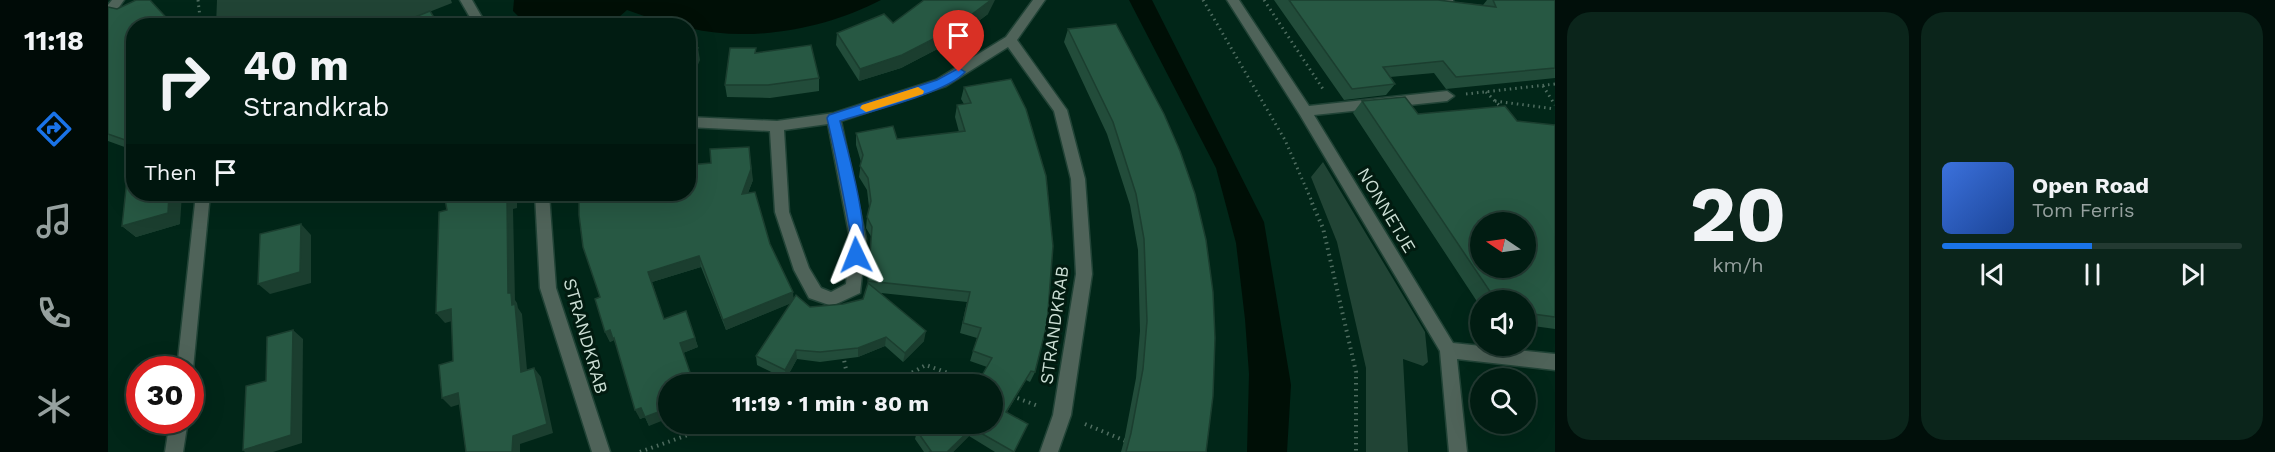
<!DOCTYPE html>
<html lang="en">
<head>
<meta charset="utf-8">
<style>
  body { margin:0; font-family:"Work Sans",sans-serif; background:#0b251b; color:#f1f3f6; height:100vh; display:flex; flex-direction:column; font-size:22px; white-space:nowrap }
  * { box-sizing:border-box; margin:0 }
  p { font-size:20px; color:#96a19f }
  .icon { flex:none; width:33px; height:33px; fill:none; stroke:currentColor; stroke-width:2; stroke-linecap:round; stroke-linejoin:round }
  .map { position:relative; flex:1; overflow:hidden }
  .side { display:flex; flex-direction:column; gap:12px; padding:12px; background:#010f0a; width:720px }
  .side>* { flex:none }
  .hud { position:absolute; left:18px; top:18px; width:570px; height:183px; border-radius:24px; box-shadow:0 6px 24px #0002,0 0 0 2px #233a32; background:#011c12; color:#f1f3f6; overflow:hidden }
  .needle { width:39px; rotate:283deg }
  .controls { position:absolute; left:1362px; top:212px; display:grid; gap:12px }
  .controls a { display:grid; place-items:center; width:66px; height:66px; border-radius:50%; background:#011c12; box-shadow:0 6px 24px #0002,0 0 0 2px #233a32; font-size:30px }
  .speed { position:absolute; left:18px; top:356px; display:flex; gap:12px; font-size:30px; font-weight:700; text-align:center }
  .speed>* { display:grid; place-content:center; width:78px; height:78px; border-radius:50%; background:#011c12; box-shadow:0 6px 24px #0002,0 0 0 2px #233a32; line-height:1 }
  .speed .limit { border:9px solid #d22; background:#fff; color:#111 }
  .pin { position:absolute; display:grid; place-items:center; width:51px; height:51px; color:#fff; margin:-62px -26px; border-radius:50% 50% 50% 0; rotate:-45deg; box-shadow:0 0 6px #0007 }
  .pin .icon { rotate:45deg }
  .me { position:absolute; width:66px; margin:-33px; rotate:358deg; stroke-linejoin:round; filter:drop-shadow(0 0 4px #0008) }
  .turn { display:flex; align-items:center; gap:21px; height:126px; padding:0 18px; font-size:27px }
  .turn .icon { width:78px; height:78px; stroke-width:2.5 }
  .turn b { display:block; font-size:42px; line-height:51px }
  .then { display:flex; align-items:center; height:57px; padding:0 18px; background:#0003; gap:12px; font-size:22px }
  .side .tile { flex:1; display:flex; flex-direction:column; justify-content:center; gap:9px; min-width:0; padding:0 21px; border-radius:24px; background:#0b251b }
  .side .dial { align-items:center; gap:0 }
  .dial b { font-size:78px; line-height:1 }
  .song { display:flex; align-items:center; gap:18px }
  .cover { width:72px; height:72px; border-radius:9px; background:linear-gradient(135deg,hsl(220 70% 55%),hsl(220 70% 35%)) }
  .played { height:6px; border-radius:3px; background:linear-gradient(90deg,#1a73e8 50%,#233a32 50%) }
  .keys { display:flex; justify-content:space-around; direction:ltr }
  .side .tiles { flex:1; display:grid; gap:12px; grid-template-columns:repeat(2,1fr) }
  .trip { position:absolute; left:550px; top:374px; width:345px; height:60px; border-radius:30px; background:#011c12; box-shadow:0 6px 24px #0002,0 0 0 2px #233a32; font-weight:700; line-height:60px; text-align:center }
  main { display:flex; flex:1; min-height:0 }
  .dock { display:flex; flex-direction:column; width:108px; justify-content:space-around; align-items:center; background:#000b07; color:#96a19f }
  .dock .icon { width:42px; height:42px }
  .dock .current { color:#1a73e8 }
  .dock b { font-size:27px; color:#f1f3f6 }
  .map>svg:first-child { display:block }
  .green { fill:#214435 }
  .water { fill:#000f06 }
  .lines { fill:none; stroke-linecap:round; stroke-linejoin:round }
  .minor-casing { stroke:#214336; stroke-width:3 }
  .path-far1 { stroke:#4f6d60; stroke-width:3; stroke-dasharray:1.5 4; stroke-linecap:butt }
  .path { stroke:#4f6d60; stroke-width:4; stroke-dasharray:1.5 4.5; stroke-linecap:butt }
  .minor { fill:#4f6359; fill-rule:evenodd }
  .wall { fill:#224c3a }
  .shaded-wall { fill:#1b3e2f }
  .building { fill:#275843; stroke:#1b3e2f; stroke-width:1.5; fill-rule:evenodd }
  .route { fill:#1a73e8; stroke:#114b97; stroke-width:1.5 }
  .slow { fill:#f59e0b }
  .labels { text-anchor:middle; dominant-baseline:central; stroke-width:6; stroke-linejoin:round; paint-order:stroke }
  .street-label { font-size:18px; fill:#cbded4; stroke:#021b10 }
</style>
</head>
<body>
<main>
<nav class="dock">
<b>11:18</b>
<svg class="icon current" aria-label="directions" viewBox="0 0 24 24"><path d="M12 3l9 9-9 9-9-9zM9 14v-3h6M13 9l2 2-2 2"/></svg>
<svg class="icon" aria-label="music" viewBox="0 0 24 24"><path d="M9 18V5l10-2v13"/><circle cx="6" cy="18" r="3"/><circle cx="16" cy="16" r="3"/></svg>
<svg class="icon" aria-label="phone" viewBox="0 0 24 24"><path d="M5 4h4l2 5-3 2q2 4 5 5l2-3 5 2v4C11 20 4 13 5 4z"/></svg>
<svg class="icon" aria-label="climate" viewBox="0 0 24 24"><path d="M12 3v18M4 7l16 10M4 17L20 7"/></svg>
</nav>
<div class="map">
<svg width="1447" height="452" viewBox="0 0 1447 452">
  <rect width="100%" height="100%" fill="#012618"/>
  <g class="green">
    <polygon points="109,0 343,0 344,3 288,25 108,26"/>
    <polygon points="1215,162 1317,332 1320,362 1315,366 1295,359 1300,452 1258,452 1258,368 1229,242 1203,177"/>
  </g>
  <g class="water">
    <path d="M406 0H773C717 29 643 43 581 28L580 26 556 23 519 10 502 25H419L405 11Z"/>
    <polygon points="1021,0 1044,0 1156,222 1183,385 1179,452 1139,452 1141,374 1137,319 1128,243 1108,168"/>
  </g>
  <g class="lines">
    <defs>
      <g id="minor">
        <polygon points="4,0 16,0 4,17 0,18 0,5"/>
        <polygon points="352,0 364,0 379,26 367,26"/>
        <path d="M925 0H937L909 40 959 110 977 179 984 274 963 415 950 452H932L945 415 968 274 963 179 946 111 900 47 838 86 733 121 758 239 752 293 724 306 701 298 686 270 667 212 662 131 580 127V117L669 121 726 113 828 80 898 37ZM720 124 742 239 738 284 723 292 713 288 701 268 681 212 676 130Z"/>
        <polygon points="1119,0 1131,0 1201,106 1339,91 1346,96 1339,101 1206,115 1345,343 1447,354 1447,370 1349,359 1359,452 1341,452 1332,351 1192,115"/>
        <polygon points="1333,0 1345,0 1345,1 1339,5 1335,4"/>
        <polygon points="88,194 102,194 85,369 82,375 82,369 69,369"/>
        <polygon points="427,194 441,194 448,288 502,452 484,452 432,288"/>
        <polygon points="62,420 80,420 75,452 57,452"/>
      </g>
    </defs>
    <use href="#minor" class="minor-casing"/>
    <g class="path-far1">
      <polyline points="90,0 93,26"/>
      <polyline points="1095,0 1177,140 1205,204"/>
      <polyline points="1156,0 1215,89"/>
      <polyline points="1435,86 1447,105"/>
      <polyline points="1378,92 1396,110"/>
      <polyline points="1358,94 1447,84"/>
      <polyline points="1387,101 1447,109"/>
    </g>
    <g class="path">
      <polyline points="1204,203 1215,228 1248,372 1248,452"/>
      <polyline points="735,355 741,384"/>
      <polyline points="783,384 818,365 870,384"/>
      <polyline points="904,396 930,406"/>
      <polyline points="977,424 1020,442"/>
      <polyline points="532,452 613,423"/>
    </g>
    <use href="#minor" class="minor"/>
  </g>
  <g class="wall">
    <polygon points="1166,0 1330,0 1375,5 1379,0 1447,0 1447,78 1338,89 1326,73 1282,77 1287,84 1278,95 1236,100"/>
    <polygon points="0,7 26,26 72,224 28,237 14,226 22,149 0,141"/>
    <polygon points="880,14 841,43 793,68 751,81 728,45 729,33 785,23"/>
    <polygon points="1008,24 1098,452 1013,452 1016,441 1028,378 1032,331 1030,250 1022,205 999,134 956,42 960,29"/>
    <polygon points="648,48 648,53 711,78 711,91 662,98 619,97 617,85"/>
    <polygon points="903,79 927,372 922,382 918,380 899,412 906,452 887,452 861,436 845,452 816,452 807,439 809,431 885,423 879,367 862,361 869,338 852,333 859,302 773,293 816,341 795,362 777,346 750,357 712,362 689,359 678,379 649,365 648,356 683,303 618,330 593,267 544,282 556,319 587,338 590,347 575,353 541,426 537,417 532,419 509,348 506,340 502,342 497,332 492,297 645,180 640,193 686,299 702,307 735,304 755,299 760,283 764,238 758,228 759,217 761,207 759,190 751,177 753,162 748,145 748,133 789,139 851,132 847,117 849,105 856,104 853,99 856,87"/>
    <polygon points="1254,101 1310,114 1447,125 1447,329 1418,325 1418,300 1372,300 1372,303 1370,303 1245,113"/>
  </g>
  <g class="shaded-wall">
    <polygon points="883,0 887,0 880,14 841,43 793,68 751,81 752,69"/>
    <polygon points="590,48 592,60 580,87 580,69"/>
    <polygon points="641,147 645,180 635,205 634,194"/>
    <polygon points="61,194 74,194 72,224 28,237 14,226"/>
    <polygon points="403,194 409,194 409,208 405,209 407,300 409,303 410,308 414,314 420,381 413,372 404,305 400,293 399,198"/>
    <polygon points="193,224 203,235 203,283 162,294 150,284"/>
    <polygon points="591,256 593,267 544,282 540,272"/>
    <polygon points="685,292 686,302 618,330 615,320"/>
    <polygon points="343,309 351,319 337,323 328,313"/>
    <polygon points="185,330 195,339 194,443 165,452 137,452 135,450"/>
    <polygon points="502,330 506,338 509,348 506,340 502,342 497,332"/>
    <polygon points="818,331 816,341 795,362 797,353"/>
    <polygon points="778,337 777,346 750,357 750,348"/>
    <polygon points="587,338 590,347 575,353 572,343"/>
    <polygon points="688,350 689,359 678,379 677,370"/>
    <polygon points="426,368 433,377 445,433 412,444 412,452 404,452 405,436"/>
    <polygon points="923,371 918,380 894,420 898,412"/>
    <polygon points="350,393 359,402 343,407 334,398"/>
    <polygon points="533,408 538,417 532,419 527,410"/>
    <polygon points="561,408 561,418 541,426 537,417"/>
    <polygon points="864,428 861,436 845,452 839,452"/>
  </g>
  <g class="building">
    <polygon points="28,0 42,0 66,26 26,26 26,194 61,194 60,213 14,226 23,142 0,134 0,7 9,9"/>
    <polygon points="816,0 883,0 843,30 794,55 752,69 729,33 776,14 785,23"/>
    <polygon points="1181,0 1330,0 1388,7 1385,0 1447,0 1447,68 1348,77 1335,61 1275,67 1287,84 1244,89"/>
    <polygon points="322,11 331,26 285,26"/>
    <polygon points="1008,24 1056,114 1072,151 1087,194 1098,240 1105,292 1107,338 1105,396 1098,452 1018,452 1023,433 1035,369 1039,321 1036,239 1028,194 1005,122 960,29"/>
    <polygon points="703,45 711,78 660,85 617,85 622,48 648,48 647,53"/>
    <polygon points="580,47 590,48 580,69"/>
    <polygon points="903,79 918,109 938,176 945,246 939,324 927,372 923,371 898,412 920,424 906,452 864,428 839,452 821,452 823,451 809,431 818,423 885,423 885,384 869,384 884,358 865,351 873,328 855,323 862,292 760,281 764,227 759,217 763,201 760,178 752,166 755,155 748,133 785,126 789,139 857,131 849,105 863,103 856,87"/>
    <path d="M1297 97 1310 114 1397 106 1409 121 1447 125V317L1418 313V300H1395L1390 292 1383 293 1254 101ZM1372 222H1418V267H1372Z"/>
    <polygon points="641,147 643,169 634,194 647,192 662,244 685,292 615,320 591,256 540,272 556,319 578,311 587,338 572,343 586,384 561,384 561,408 537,417 533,408 527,410 506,338 505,339 502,330 497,332 487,299 492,297 475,247 471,215 471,194 580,194 580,165 603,163 602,149"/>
    <polygon points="336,194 403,194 403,197 399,198 400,293 403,293 404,305 407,304 413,372 426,368 439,424 405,436 404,452 358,452 350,393 334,398 331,365 345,361 343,309 328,313 331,212 339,210"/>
    <polygon points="193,224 192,272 150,284 152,234"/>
    <polygon points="760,283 818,331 797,353 778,337 750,348 712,352 688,350 677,370 648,356 688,295 702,307 735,304 755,299"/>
    <polygon points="185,330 183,435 135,450 138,386 158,381 159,337"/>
  </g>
  <path class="route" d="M851 68 857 72C841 92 760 112 732 121 739 148 764 236 753 259H743C739 251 743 240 742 231 735 193 728 156 719 118L721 115 829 80Z"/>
  <polygon class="slow" points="810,87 816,91 815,94 758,112 752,108 754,105"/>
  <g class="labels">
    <g class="street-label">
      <text transform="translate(1279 210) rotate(59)">NONNETJE</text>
      <text transform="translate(946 325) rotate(-82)">STRANDKRAB</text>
      <text transform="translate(478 336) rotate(74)">STRANDKRAB</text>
    </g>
  </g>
</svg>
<div class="controls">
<a><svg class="needle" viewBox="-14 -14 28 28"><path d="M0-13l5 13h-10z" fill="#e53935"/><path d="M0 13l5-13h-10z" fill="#96a19f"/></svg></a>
<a><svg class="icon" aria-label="sound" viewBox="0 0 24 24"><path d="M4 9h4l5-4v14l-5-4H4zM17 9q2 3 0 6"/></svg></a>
<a><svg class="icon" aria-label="search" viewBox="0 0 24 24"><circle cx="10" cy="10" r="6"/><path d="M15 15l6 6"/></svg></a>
</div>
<div class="speed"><div class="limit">30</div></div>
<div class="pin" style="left:851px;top:72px;background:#d93025"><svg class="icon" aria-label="arrive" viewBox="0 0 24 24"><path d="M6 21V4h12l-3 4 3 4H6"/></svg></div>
<svg class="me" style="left:748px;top:255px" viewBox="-20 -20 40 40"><path d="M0-17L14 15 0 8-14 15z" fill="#1a73e8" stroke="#fff" stroke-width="4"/></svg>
<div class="trip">11:19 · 1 min · 80 m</div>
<div class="hud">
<div class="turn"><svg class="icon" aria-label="right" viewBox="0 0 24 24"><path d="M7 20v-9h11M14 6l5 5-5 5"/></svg><div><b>40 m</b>Strandkrab</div></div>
<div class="then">Then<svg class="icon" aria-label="arrive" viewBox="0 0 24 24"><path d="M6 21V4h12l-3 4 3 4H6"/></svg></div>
</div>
</div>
<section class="side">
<div class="tiles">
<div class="tile dial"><b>20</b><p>km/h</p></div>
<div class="tile">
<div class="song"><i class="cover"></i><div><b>Open Road</b><p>Tom Ferris</p></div></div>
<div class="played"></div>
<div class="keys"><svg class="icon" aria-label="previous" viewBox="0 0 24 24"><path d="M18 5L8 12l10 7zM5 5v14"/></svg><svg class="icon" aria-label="pause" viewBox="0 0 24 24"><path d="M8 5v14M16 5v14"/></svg><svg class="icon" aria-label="next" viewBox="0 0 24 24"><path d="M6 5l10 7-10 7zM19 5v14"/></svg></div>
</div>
</div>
</section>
</main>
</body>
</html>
